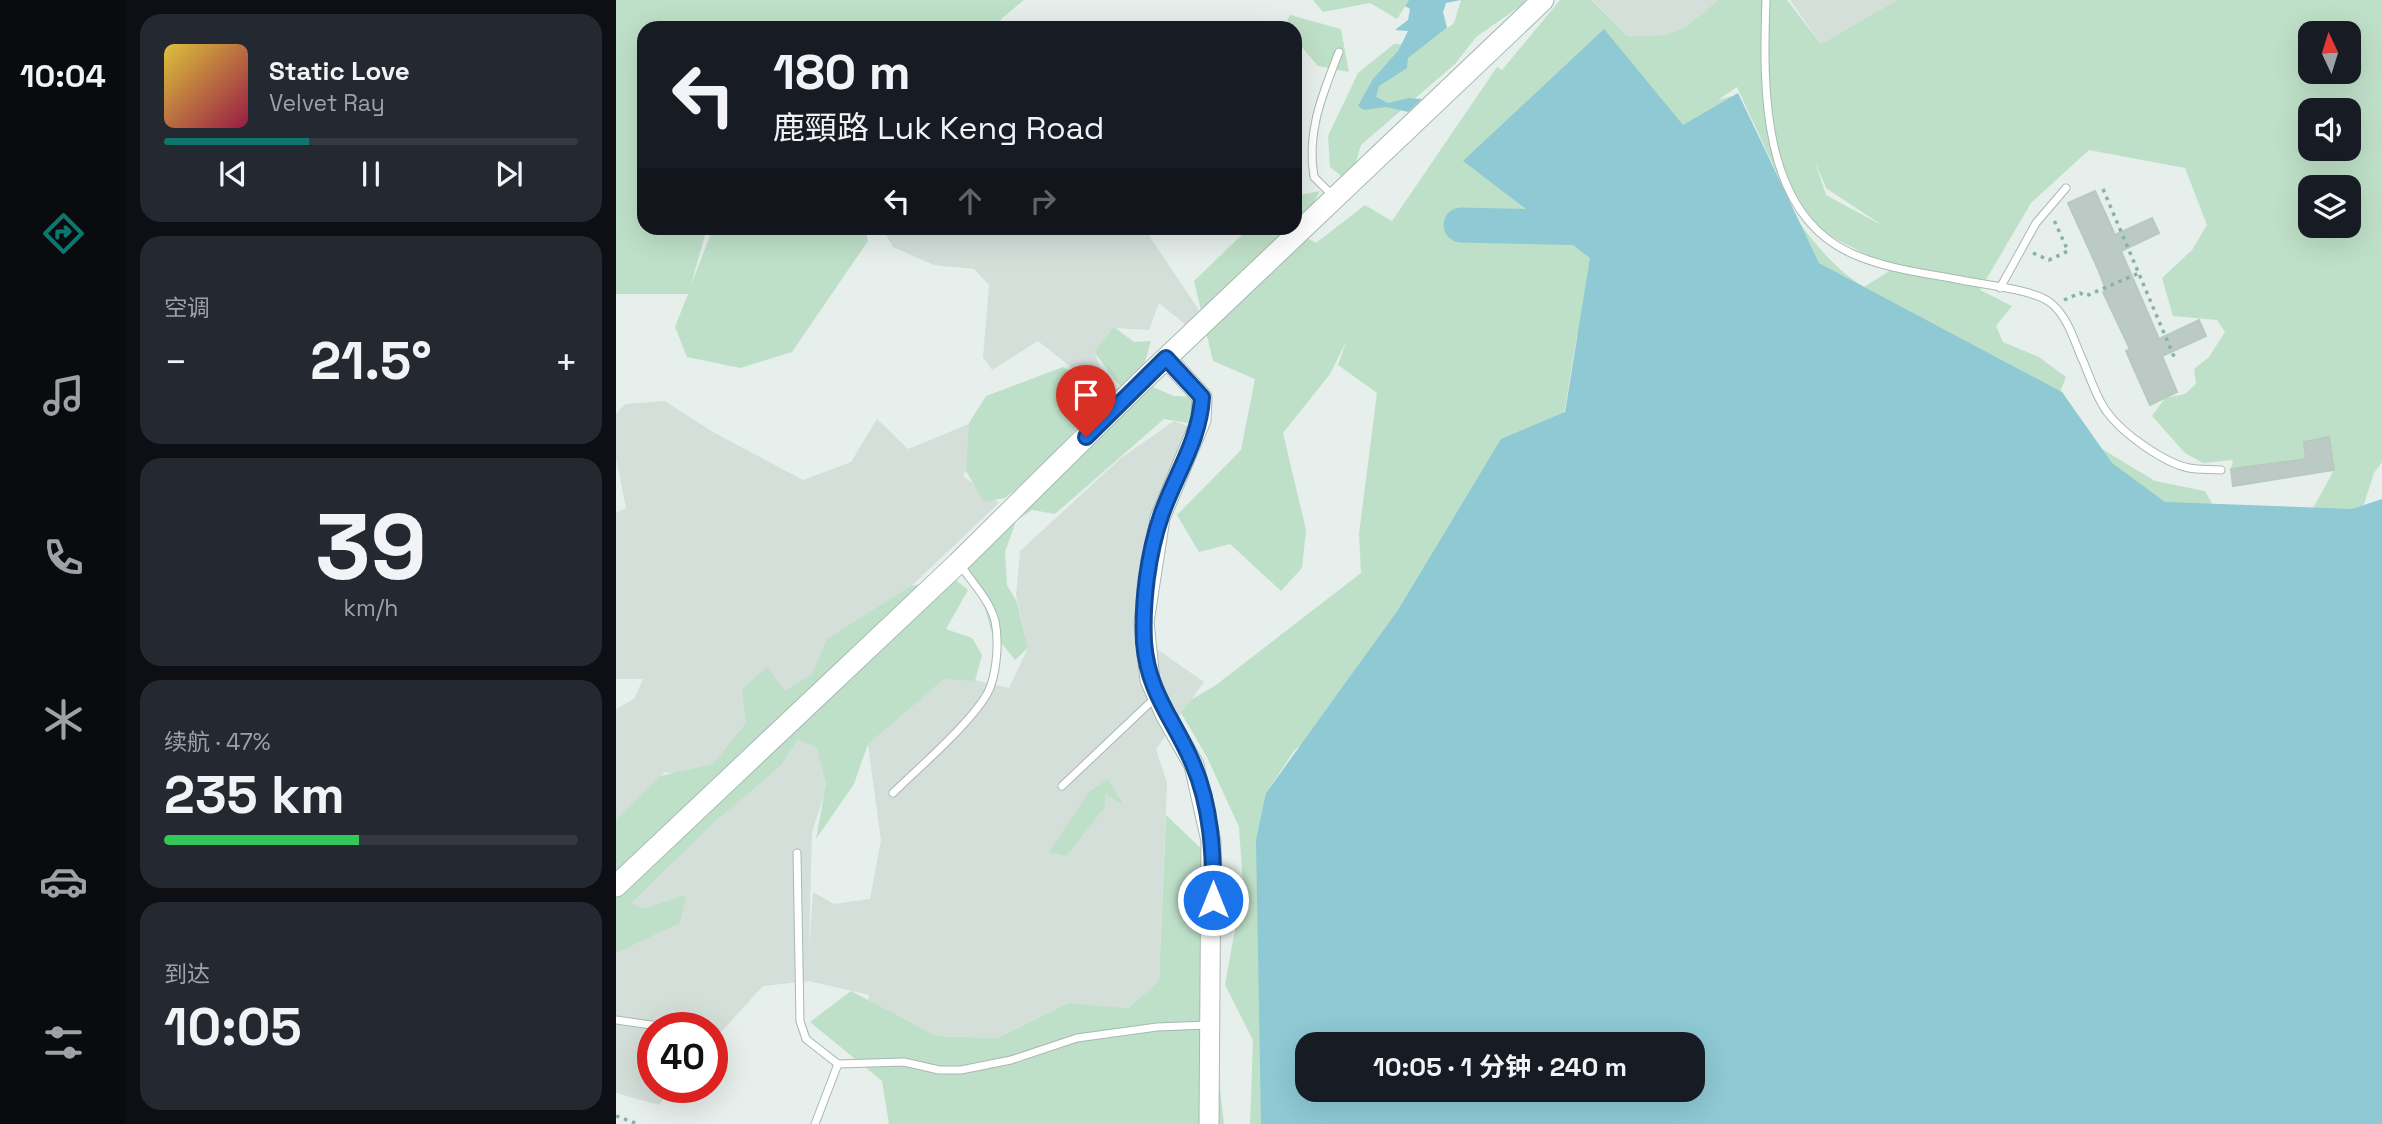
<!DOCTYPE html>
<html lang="zh">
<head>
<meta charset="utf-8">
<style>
  body { margin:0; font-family:"Space Grotesk","Noto Sans SC",sans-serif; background:#242831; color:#f1f3f6; height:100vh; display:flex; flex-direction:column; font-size:26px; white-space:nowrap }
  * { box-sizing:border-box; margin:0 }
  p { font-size:23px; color:#9ea1a6 }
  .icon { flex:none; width:38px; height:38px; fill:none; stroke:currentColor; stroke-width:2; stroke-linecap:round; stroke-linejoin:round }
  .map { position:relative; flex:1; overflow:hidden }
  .side { display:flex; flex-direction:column; gap:14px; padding:14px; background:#0d0f14; width:490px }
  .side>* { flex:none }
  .guide { position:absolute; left:21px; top:21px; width:665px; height:214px; border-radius:21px; box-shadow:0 7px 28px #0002; background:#171b24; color:#f1f3f6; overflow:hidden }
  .needle { width:46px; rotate:356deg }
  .fabs { position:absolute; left:1682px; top:21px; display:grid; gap:14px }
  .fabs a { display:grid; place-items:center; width:63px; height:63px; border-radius:14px; background:#171b24; box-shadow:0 7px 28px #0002; font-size:35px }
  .speed { position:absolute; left:21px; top:1012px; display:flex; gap:14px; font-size:35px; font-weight:700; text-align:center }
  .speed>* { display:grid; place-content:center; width:91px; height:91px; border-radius:50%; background:#171b24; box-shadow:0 7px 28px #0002; line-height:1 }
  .speed .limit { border:10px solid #d22; background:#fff; color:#111 }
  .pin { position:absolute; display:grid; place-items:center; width:60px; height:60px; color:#fff; margin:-72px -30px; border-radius:50% 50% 50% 0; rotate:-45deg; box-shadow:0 0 7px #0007 }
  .pin .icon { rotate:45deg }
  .me { position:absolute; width:77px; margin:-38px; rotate:0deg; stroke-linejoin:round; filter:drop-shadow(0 0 5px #0008) }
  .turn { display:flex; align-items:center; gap:24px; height:147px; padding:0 21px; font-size:32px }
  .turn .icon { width:91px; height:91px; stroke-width:2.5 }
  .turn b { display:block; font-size:49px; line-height:60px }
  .lanes { display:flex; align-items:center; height:66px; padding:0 21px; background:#0003; justify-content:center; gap:35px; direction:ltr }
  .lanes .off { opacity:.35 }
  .big { font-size:52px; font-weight:700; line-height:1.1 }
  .side .tile { flex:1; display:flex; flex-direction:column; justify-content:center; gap:10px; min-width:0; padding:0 24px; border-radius:21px; background:#242831 }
  .side .dial { align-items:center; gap:0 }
  .dial b { font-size:91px; line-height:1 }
  .song { display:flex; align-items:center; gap:21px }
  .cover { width:84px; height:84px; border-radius:10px; background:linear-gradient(135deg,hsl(50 70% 55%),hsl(340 70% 35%)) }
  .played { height:7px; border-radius:4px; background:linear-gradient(90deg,#0f766e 35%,#363941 35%) }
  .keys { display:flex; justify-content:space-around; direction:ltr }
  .heat { display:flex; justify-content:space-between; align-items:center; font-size:38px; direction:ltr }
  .charge { height:10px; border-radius:5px; background:linear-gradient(90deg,#34c759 47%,#363941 0) }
  .trip { position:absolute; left:679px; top:1032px; width:410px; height:70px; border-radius:21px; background:#171b24; box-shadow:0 7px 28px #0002; font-weight:700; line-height:70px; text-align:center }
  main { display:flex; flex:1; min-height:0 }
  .menu { display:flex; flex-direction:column; width:126px; justify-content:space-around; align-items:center; background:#090b0e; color:#9ea1a6 }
  .menu .icon { width:49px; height:49px }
  .menu .current { color:#0f766e }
  .menu b { font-size:32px; color:#f1f3f6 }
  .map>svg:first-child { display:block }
  .built { fill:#d4dfda }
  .green { fill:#bfe0c8; fill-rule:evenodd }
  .water { fill:#8ec9d4; fill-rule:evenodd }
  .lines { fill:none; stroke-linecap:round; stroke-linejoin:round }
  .river { stroke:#8ec9d4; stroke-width:35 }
  .building { fill:#bbcac4; stroke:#b8c9c2; stroke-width:2 }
  .service-casing { stroke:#a8b8b2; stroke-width:9 }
  .tertiary-casing { stroke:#a8b8b2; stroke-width:21 }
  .secondary-casing { stroke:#a4bbb3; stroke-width:23 }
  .path { stroke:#86b3a5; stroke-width:3.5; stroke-dasharray:3.5 5; stroke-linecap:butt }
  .service { stroke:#fff; stroke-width:7 }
  .tertiary { stroke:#fff; stroke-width:19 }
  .secondary { stroke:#fff; stroke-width:21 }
  .route-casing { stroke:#114b97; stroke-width:18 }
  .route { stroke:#1a73e8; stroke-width:12 }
</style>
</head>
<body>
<main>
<nav class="menu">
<b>10:04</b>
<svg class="icon current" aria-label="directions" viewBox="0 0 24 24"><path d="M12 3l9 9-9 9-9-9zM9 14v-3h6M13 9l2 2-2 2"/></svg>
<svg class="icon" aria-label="music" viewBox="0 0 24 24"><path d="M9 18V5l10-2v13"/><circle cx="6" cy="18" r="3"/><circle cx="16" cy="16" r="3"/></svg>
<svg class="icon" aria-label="phone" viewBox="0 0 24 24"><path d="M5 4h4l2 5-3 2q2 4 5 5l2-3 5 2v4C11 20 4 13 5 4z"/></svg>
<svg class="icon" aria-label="climate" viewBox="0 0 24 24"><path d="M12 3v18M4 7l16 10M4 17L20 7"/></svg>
<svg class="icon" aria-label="car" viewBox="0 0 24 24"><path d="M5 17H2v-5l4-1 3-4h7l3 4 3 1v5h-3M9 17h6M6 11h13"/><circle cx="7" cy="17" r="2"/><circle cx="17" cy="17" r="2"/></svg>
<svg class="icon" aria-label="filters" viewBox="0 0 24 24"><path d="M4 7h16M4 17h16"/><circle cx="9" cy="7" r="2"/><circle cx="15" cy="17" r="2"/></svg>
</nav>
<section class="side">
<div class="tile">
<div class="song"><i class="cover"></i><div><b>Static Love</b><p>Velvet Ray</p></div></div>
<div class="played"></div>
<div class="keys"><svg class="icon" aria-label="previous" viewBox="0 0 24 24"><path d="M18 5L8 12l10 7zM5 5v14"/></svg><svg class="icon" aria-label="pause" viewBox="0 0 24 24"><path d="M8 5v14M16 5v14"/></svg><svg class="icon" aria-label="next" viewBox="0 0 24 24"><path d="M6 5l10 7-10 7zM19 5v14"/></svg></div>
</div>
<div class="tile"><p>空调</p>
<div class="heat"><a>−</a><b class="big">21.5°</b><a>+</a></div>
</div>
<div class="tile dial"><b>39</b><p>km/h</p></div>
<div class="tile"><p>续航 · 47%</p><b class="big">235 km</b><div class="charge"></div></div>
<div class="tile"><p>到达</p><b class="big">10:05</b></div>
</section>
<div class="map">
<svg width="1766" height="1124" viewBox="0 0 1766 1124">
  <rect width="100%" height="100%" fill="#e6efeb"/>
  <g class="built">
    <polygon points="977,0 1102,0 1034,61"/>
    <polygon points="1174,0 1281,0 1205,44"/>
    <polygon points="266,228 396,228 403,236 411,228 528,228 583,310 571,326 543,303 533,330 498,328 478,352 495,392 483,404 455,367 422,341 376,370 367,357 373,285 358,269 318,265 277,247"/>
    <polygon points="49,401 97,432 187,480 235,462 261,419 292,449 387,410 347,476 383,503 91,780 49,772 0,820 0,709 18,699 27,679 0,679 0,513 10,508 0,459 0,414 9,404"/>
    <polygon points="558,421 581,430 539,537 531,642 588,682 540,749 551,783 543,981 512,1008 451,1003 381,1038 320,1036 243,1044 253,995 193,981 147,986 96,1042 96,1027 37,1027 37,1087 57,1087 43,1105 0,1093 0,919 203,720 210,789 196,832 193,948 197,892 218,904 254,899 265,840 251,738 278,709 336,675 393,688 412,648 400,595 404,551 505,458"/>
  </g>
  <g class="green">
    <polygon points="0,0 408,0 385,19 381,28 28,28 28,228 91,228 75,285 97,228 249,228 252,241 176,352 124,368 71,357 59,327 72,294 0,294"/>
    <polygon points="697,0 793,0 781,19 754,3 707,12"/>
    <polygon points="845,0 913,0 860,37 839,64 745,145 734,183 714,167 712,136 742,73 778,44 808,46 838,23"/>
    <path d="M944 0H976L1011 36C1061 38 1066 32 1102 0H1171L1205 44 1281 0H1766V462L1758 473 1745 513 1710 521 1697 508 1718 470 1706 448 1674 470 1655 467 1615 469 1617 460 1587 463 1569 453 1536 416 1549 398 1569 394 1580 384 1578 369 1593 357 1609 332 1601 320 1557 316 1546 278 1576 250 1591 225 1569 168 1473 150 1415 203 1364 290 1396 306 1380 326 1387 342 1423 357 1450 377 1444 392 1486 449 1539 481 1589 491 1601 512 1594 523 1024 259 961 335 946 426 722 712 678 751 650 793 679 1124H634L637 1040 609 985 627 885 623 827 591 757 565 713 575 700 600 685 745 573 743 534 761 393 722 365 730 342 714 374 667 433 690 530 686 568 665 591 614 544 583 552 561 515 625 450 639 379 597 361 578 281 633 228H679V196L704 191 682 233 700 243 749 205 776 221 881 67 886 70ZM1694 33H1732V72H1694ZM1121 87 1162 176 1205 232 1278 268 1248 287C1190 252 1140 159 1116 96L1102 100ZM1694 110H1732V149H1694ZM1199 162 1210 188 1267 226 1210 195ZM1694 187H1732V226H1694Z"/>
    <polygon points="674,15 725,29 733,72 702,66 684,45 684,58 679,61 679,28 668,28"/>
    <polygon points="498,327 518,342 535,341 526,372 506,389 478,352"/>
    <polygon points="447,367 479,391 485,407 460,428 438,459 389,498 368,502 350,471 353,423 370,396"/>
    <polygon points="534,386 558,396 586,397 577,424 548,419 439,514 416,510 400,521 389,552 391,585 401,602 412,648 399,660 375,630 365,594 349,565"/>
    <polygon points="324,580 340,580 352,590 330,629 356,638 366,655 359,681 328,679 252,744 238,784 200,839 210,784 201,747 182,740 164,766 102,819 16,903 27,909 70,895 64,923 0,953 0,820 44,776 97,764 130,723 126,689 151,667 169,691 196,674 211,639 295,586"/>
    <polygon points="492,779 508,806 489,793 489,807 450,856 433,852 473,792"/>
    <polygon points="550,815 594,857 597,1028 608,1124 273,1124 266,1081 194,1022 235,991 320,1036 381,1038 452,1003 512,1008 543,981"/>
  </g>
  <g class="water">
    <polygon points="793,0 845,0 830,3 827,12 831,28 792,58 791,68 763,86 760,97 772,103 793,98 806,99 792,112 770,107 748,110 742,106 757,79 782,51 792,31 779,30 792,20 794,9 789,6"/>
    <path d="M988 29 1067 125 1122 93 1203 263 1446 392 1496 463 1549 502 1736 509 1766 499V1124H645L640 840 650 793 782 610 885 439 949 412 974 258 847 161ZM691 1045H1076V1090H691Z"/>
  </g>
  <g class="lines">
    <polyline class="river" points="845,225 981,228"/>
  </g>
  <g class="building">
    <polygon points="1479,191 1499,235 1536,218 1543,233 1505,251 1543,339 1583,320 1590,336 1546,356 1561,392 1534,405 1510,351 1514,349 1487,292 1490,290 1482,269 1452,203"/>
    <polygon points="1713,437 1718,470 1617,486 1615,469 1690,459 1688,442"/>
  </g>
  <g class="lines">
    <defs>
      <g id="service">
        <path d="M1150 0C1147 85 1144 214 1237 254 1271 269 1309 273 1345 280 1368 285 1419 289 1436 304 1451 317 1457 337 1464 354 1473 373 1479 396 1491 412 1506 433 1548 463 1573 468 1583 470 1595 469 1605 470"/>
        <path d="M717 196 698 177C690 132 707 93 723 52"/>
        <polyline points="1384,288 1420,223 1450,188"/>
        <polyline points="446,786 540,697"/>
        <path d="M277 793C300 770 366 714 375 685 381 667 383 640 379 621 374 601 356 582 345 566"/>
        <polyline points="181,853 184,1021 190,1039 222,1064"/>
        <polyline points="0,1020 49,1027"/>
        <polyline points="199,1124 222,1064 288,1062 323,1070 345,1070 395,1060 461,1038 541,1027 592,1025"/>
      </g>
      <polyline id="tertiary" points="550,358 586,397 585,420 544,518 528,622 534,680 549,714 578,765 595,841 593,1124"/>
      <polyline id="secondary" points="0,886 342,563 524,383 927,0"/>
    </defs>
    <use href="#service" class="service-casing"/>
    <use href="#tertiary" class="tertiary-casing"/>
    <use href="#secondary" class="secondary-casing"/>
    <g class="path">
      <polyline points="1487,189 1559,359"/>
      <polyline points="1417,253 1433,260 1452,251 1438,220"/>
      <polyline points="1448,300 1464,293 1470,296 1523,273"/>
      <polyline points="0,1116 22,1124"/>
    </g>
    <use href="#service" class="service"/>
    <use href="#tertiary" class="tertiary"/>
    <use href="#secondary" class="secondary"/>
  </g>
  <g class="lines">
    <defs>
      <path id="route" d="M470 437 550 358 586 397C584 440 559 475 545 516 532 554 526 602 528 642 532 694 558 719 577 764 595 806 598 854 597 900"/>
    </defs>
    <use href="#route" class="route-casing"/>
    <use href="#route" class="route"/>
  </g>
</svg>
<div class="fabs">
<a><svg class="needle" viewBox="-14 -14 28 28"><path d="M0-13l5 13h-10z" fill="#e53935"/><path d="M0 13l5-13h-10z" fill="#9ea1a6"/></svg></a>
<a><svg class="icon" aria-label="sound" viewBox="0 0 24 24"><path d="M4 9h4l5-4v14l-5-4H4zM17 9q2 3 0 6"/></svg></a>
<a><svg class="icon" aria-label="layers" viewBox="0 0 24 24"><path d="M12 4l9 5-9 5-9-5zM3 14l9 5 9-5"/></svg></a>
</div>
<div class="speed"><div class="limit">40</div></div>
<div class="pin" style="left:470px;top:437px;background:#d93025"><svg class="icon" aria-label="arrive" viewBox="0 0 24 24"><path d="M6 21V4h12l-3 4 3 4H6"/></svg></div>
<svg class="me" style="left:597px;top:900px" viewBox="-20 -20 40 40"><circle r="17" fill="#1a73e8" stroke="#fff" stroke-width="3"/><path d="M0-11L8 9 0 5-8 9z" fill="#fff"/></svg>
<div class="trip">10:05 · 1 分钟 · 240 m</div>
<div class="guide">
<div class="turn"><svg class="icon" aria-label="left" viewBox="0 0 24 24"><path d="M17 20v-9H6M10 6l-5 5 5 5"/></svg><div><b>180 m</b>鹿頸路 Luk Keng Road</div></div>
<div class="lanes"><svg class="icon" aria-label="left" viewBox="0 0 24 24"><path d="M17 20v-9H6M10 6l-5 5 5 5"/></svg><svg class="icon off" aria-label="ahead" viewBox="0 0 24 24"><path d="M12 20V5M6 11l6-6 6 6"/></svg><svg class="icon off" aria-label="right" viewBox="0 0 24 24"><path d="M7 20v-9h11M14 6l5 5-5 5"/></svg></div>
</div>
</div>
</main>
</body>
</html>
